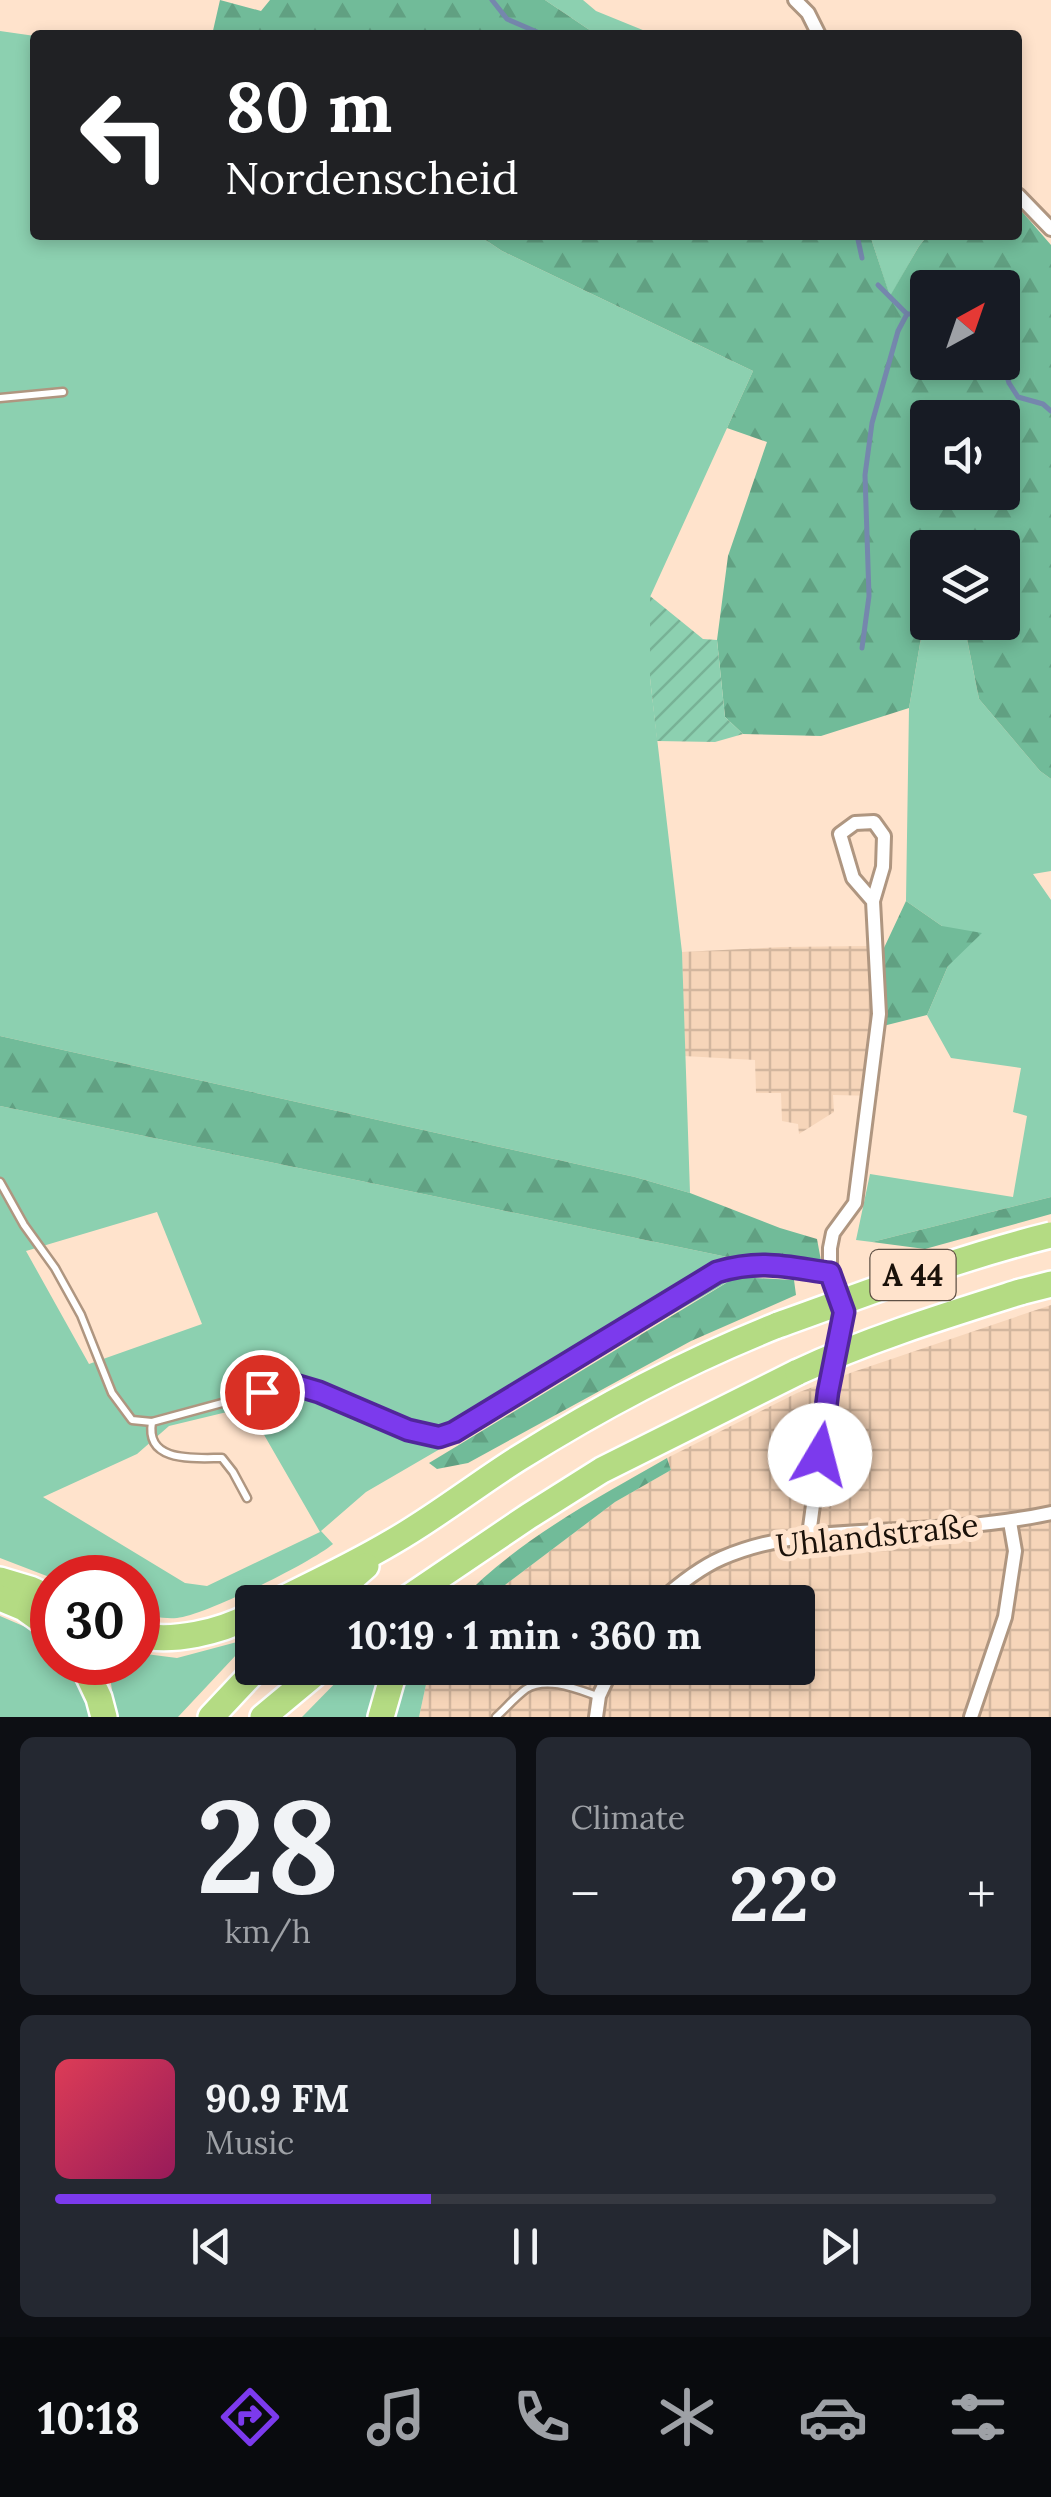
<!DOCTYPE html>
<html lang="en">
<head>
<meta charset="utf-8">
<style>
  body { margin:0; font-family:Lora,serif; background:#242831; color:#f1f3f6; height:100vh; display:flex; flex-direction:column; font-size:38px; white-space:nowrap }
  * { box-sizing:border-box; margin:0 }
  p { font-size:32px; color:#9ea1a6 }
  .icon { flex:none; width:55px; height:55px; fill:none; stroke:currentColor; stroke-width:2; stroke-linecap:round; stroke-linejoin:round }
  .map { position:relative; height:1717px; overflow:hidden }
  .drawer { display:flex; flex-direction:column; gap:20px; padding:20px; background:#0d0f14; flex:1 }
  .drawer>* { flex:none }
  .top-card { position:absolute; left:30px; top:30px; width:992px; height:210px; border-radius:10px; box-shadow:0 5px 15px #0003; background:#202124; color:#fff; overflow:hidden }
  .needle { width:65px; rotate:40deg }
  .buttons { position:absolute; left:910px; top:270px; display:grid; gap:20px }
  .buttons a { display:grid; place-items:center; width:110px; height:110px; border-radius:10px; background:#171b24; box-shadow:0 5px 15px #0003; font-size:50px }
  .speed { position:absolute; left:30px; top:1555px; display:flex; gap:20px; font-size:50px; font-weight:700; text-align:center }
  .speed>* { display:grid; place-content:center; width:130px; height:130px; border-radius:50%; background:#171b24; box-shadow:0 5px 15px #0003; line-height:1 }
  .speed .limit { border:15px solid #d22; background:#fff; color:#111 }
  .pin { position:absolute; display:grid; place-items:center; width:85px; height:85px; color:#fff; margin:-42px; border:5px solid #fff; border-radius:50%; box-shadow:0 2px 10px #0007 }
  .me { position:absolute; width:110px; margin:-55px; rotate:8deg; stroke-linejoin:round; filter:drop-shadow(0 0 8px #0008) }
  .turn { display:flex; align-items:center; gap:35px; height:210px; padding:0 30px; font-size:45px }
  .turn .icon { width:130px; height:130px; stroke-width:2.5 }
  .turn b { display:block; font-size:70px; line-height:85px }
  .big { font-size:75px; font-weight:800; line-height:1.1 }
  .drawer .widget { flex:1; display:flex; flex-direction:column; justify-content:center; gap:15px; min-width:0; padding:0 35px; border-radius:15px; background:#242831 }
  .drawer .dial { align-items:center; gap:0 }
  .dial b { font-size:130px; line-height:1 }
  .song { display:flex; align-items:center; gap:30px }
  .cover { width:120px; height:120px; border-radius:15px; background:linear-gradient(135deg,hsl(350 70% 55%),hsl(330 70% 35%)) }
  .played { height:10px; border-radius:5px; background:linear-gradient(90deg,#7c3aed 40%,#363941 40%) }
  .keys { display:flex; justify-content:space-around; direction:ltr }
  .heat { display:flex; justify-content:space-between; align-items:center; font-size:55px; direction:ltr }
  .drawer .tiles { flex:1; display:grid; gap:20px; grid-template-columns:1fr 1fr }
  .widget:last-child { grid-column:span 2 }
  .trip { position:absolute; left:235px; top:1585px; width:580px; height:100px; border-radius:10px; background:#171b24; box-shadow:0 5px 15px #0003; font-weight:800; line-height:100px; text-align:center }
  .tab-bar { display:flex; height:160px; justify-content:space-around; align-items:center; background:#090b0e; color:#9ea1a6 }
  .tab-bar .icon { width:70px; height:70px }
  .tab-bar .active { color:#7c3aed }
  .tab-bar b { font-size:45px; color:#f1f3f6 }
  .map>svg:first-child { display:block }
  .industrial { fill:url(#industrial-grid) }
  .green { fill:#8cd0b0; fill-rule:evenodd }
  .forest { fill:url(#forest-firs); fill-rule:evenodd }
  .garden { fill:url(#garden-furrows) }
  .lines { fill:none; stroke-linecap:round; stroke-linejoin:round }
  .stream { stroke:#7587ad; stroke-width:5 }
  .lane-casing { stroke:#af9680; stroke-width:11 }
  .street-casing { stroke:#af9680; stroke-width:18 }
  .highway-casing { stroke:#fff; stroke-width:30 }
  .lane { stroke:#fff; stroke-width:6 }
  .street { stroke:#fff; stroke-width:12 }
  .highway { stroke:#b4db83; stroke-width:25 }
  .highway-bridge-casing { stroke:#fff; stroke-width:30; stroke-linecap:butt }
  .highway-bridge { stroke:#b4db83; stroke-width:25 }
  .route-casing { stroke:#51269a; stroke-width:25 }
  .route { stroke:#7c3aed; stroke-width:18 }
  .labels { text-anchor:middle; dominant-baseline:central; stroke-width:10; stroke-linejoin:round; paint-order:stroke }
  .shield { fill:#ffe3cc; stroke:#5f5044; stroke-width:2.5 }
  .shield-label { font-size:30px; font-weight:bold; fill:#1a1109 }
  .street-label { font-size:32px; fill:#1a1109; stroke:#ffe3cc }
</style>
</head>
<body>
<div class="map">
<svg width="1051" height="1717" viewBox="0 0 1051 1717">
  <defs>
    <pattern id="industrial-grid" width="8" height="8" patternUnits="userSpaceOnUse" patternTransform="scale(2.5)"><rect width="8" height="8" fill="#f6d5b9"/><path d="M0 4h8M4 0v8" fill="none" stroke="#d2b69e"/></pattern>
    <pattern id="forest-firs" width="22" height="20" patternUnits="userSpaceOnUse" patternTransform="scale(2.5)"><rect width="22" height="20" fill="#71bb99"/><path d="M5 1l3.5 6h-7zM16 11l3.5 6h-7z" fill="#61a082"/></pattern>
    <pattern id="garden-furrows" width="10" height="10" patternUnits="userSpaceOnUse" patternTransform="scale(2.5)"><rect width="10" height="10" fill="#8cd0b0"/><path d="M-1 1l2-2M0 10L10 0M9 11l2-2" fill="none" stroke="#78b296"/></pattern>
  </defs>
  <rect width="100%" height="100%" fill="#ffe3cc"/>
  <g class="industrial">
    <polygon points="868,946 883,950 883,1026 878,1096 833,1095 834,1112 799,1134 798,1124 782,1121 781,1093 756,1093 755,1060 684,1056 682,952 782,947"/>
    <polygon points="1051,1305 1051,1717 419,1717 428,1675 433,1668 798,1668 798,1602 488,1602 505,1585 615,1502 671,1470 667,1458 797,1393 853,1372"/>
  </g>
  <g class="green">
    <polygon points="545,0 583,0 596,11 655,35 597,35"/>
    <polygon points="0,31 35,36 35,235 478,235 502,251 753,371 650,597 650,678 682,952 690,1193 635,1177 0,1036"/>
    <polygon points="870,235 928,235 919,246 890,297"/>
    <polygon points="921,638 967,639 979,699 1040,771 1051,779 1051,871 1033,874 1051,900 1051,1197 872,1242 856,1240 870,1174 1013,1197 1027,1116 1013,1112 1021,1068 951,1058 927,1015 948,966 942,926 906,901 909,708"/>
    <path d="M0 1106 737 1259 736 1277 366 1492 321 1531 333 1544C312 1562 204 1616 177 1618 164 1619 150 1616 138 1615V1578H52L0 1558ZM157 1212 202 1324 89 1364 26 1251ZM260 1404 272 1427 263 1433 320 1532 207 1586 185 1583 43 1497 137 1454 169 1426Z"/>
    <polygon points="0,1616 51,1638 52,1662 70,1663 96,1717 0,1717"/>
    <polygon points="252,1638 178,1717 116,1717 110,1677 102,1663 138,1662 138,1653 177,1658"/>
    <polygon points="350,1668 389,1668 376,1717 302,1717"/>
    <polygon points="407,1668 433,1668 428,1675 419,1717 393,1717"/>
  </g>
  <g class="forest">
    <polygon points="220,0 261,11 270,0 545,0 597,35 212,35"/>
    <path d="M1018 207 1051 245V779L1040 771 979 699 967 639 921 638 909 708 821 736 743 734 725 717 717 640 728 556 767 442 727 428 753 371 502 251 478 235H870L890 296 919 246 928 235H1018ZM928 288H1002V362H928ZM928 418H1002V492H928ZM928 548H1002V622H928Z"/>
    <polygon points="906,901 942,926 982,933 948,966 927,1015 883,1026 883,950"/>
    <polygon points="0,1036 635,1177 690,1193 780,1228 817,1239 822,1266 737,1259 0,1106"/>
    <polygon points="1051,1197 1051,1214 925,1249 872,1242"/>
    <polygon points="736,1277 794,1280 796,1295 691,1341 468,1463 437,1469 429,1463"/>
    <path d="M667 1458 671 1470 615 1502 505 1585 488 1602H459C513 1543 597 1498 667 1458Z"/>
  </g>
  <polygon class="garden" points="650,596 703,639 717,640 725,717 743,734 715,742 657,741 650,678"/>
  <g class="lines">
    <g class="stream">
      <polyline points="492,0 507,19 544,35"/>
      <polyline points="857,235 862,258"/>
      <polyline points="878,285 907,314 928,314"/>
      <polyline points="981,362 1006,373 1009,383 1018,397 1043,404 1051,411"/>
      <polyline points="862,648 869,596 865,475 872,423 898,331 907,314"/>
    </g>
    <defs>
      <g id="lane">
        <polyline points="0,398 63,392"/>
        <path d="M0 1182 24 1225 55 1268 81 1315 112 1393 132 1420 152 1422 292 1384 319 1392 408 1430 439 1437 454 1432 717 1272C760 1259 786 1266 829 1273"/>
        <path d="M152 1422C145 1463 194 1458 222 1458L233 1472 247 1498"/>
        <path d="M496 1717C506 1708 515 1697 526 1689 547 1676 577 1689 597 1696"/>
      </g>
      <g id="street">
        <polyline points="795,0 808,13 819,35"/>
        <polyline points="1018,195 1051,229"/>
        <polyline points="809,1535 828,1392 844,1312 830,1273 830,1248 833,1233 855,1203 879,1014 873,901 853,878 840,834 855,823 874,822 884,836 883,867 873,901"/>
        <path d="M659 1602C678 1585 699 1568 722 1558 777 1534 838 1533 897 1530 949 1528 1000 1524 1051 1513"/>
        <polyline points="596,1717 599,1696 612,1668"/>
        <polyline points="971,1717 1005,1617 1015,1551 1010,1522"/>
      </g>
      <g id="highway">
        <polyline points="1020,1292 1051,1284"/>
        <polyline points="0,1580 30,1589 52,1599"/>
        <polyline points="0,1598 24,1608 52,1628"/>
        <path d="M276 1602C315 1583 355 1564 392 1542 436 1517 476 1485 519 1458 602 1406 687 1361 778 1325"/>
        <polyline points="325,1602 366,1566"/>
        <polyline points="402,1602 529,1516 602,1470 798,1372"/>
        <path d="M138 1635C173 1643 220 1632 252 1615"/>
        <polyline points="82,1662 99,1698 104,1717"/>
        <polyline points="211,1717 257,1668"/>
        <polyline points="263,1717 322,1668"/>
        <polyline points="381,1717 395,1668"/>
      </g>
    </defs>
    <use href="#lane" class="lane-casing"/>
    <use href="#street" class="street-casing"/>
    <use href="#highway" class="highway-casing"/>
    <use href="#lane" class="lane"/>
    <use href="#street" class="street"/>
    <use href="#highway" class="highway"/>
    <defs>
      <g id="highway-bridge">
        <path d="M778 1325C868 1293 957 1258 1051 1235"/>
        <path d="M798 1372C869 1339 944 1316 1020 1292"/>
      </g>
    </defs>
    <use href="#highway-bridge" class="highway-bridge-casing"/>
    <use href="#highway-bridge" class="highway-bridge"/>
  </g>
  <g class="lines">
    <defs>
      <path id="route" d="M262 1392 292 1384 319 1392 408 1430 439 1437 454 1432 717 1272C761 1259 787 1267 830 1273L844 1312 828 1392 820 1455"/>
    </defs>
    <use href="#route" class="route-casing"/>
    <use href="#route" class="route"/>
  </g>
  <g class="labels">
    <rect class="shield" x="870.5" y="1250" width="85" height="50" rx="8"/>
    <g class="shield-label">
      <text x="913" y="1275">A 44</text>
    </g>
    <g class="street-label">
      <text transform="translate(877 1535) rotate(-6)">Uhlandstraße</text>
    </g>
  </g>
</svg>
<div class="buttons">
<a><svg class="needle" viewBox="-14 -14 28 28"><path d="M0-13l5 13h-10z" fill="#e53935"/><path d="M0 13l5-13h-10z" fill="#9ea1a6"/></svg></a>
<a><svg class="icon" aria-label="sound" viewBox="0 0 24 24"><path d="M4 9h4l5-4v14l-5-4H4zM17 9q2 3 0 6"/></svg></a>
<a><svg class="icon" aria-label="layers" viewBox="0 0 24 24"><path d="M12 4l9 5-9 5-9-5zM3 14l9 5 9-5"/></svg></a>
</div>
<div class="speed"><div class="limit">30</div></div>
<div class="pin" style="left:262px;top:1392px;background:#d93025"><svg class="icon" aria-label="arrive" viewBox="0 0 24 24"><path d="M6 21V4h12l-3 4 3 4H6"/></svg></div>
<svg class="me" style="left:820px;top:1455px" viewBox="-20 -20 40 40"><circle r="19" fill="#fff"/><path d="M0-13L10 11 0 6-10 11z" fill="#7c3aed"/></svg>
<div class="trip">10:19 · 1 min · 360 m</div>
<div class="top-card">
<div class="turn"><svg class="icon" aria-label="left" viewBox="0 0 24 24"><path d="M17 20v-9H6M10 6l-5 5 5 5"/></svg><div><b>80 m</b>Nordenscheid</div></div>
</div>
</div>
<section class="drawer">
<div class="tiles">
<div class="widget dial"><b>28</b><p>km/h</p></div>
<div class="widget"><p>Climate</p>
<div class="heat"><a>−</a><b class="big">22°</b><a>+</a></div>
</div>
<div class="widget">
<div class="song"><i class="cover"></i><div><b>90.9 FM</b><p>Music</p></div></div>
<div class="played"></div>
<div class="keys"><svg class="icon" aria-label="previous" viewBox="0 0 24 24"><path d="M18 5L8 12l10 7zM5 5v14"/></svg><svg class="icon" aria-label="pause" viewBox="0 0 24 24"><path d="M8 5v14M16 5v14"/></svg><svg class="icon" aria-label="next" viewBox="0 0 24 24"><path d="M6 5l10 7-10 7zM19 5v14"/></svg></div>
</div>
</div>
</section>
<nav class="tab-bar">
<b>10:18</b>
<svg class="icon active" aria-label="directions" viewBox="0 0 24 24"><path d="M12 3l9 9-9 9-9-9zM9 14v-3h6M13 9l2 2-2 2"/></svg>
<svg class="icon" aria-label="music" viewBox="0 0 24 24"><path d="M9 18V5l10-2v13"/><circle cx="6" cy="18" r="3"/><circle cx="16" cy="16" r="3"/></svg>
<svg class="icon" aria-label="phone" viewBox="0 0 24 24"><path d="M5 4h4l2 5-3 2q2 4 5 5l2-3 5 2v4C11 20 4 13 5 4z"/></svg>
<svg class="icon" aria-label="climate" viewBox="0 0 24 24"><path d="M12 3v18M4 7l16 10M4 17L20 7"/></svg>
<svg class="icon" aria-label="car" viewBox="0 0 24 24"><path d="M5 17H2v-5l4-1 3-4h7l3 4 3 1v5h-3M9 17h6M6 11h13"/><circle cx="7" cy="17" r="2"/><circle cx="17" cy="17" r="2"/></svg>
<svg class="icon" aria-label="filters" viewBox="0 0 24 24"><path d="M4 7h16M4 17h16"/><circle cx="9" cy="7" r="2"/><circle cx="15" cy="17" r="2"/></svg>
</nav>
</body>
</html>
